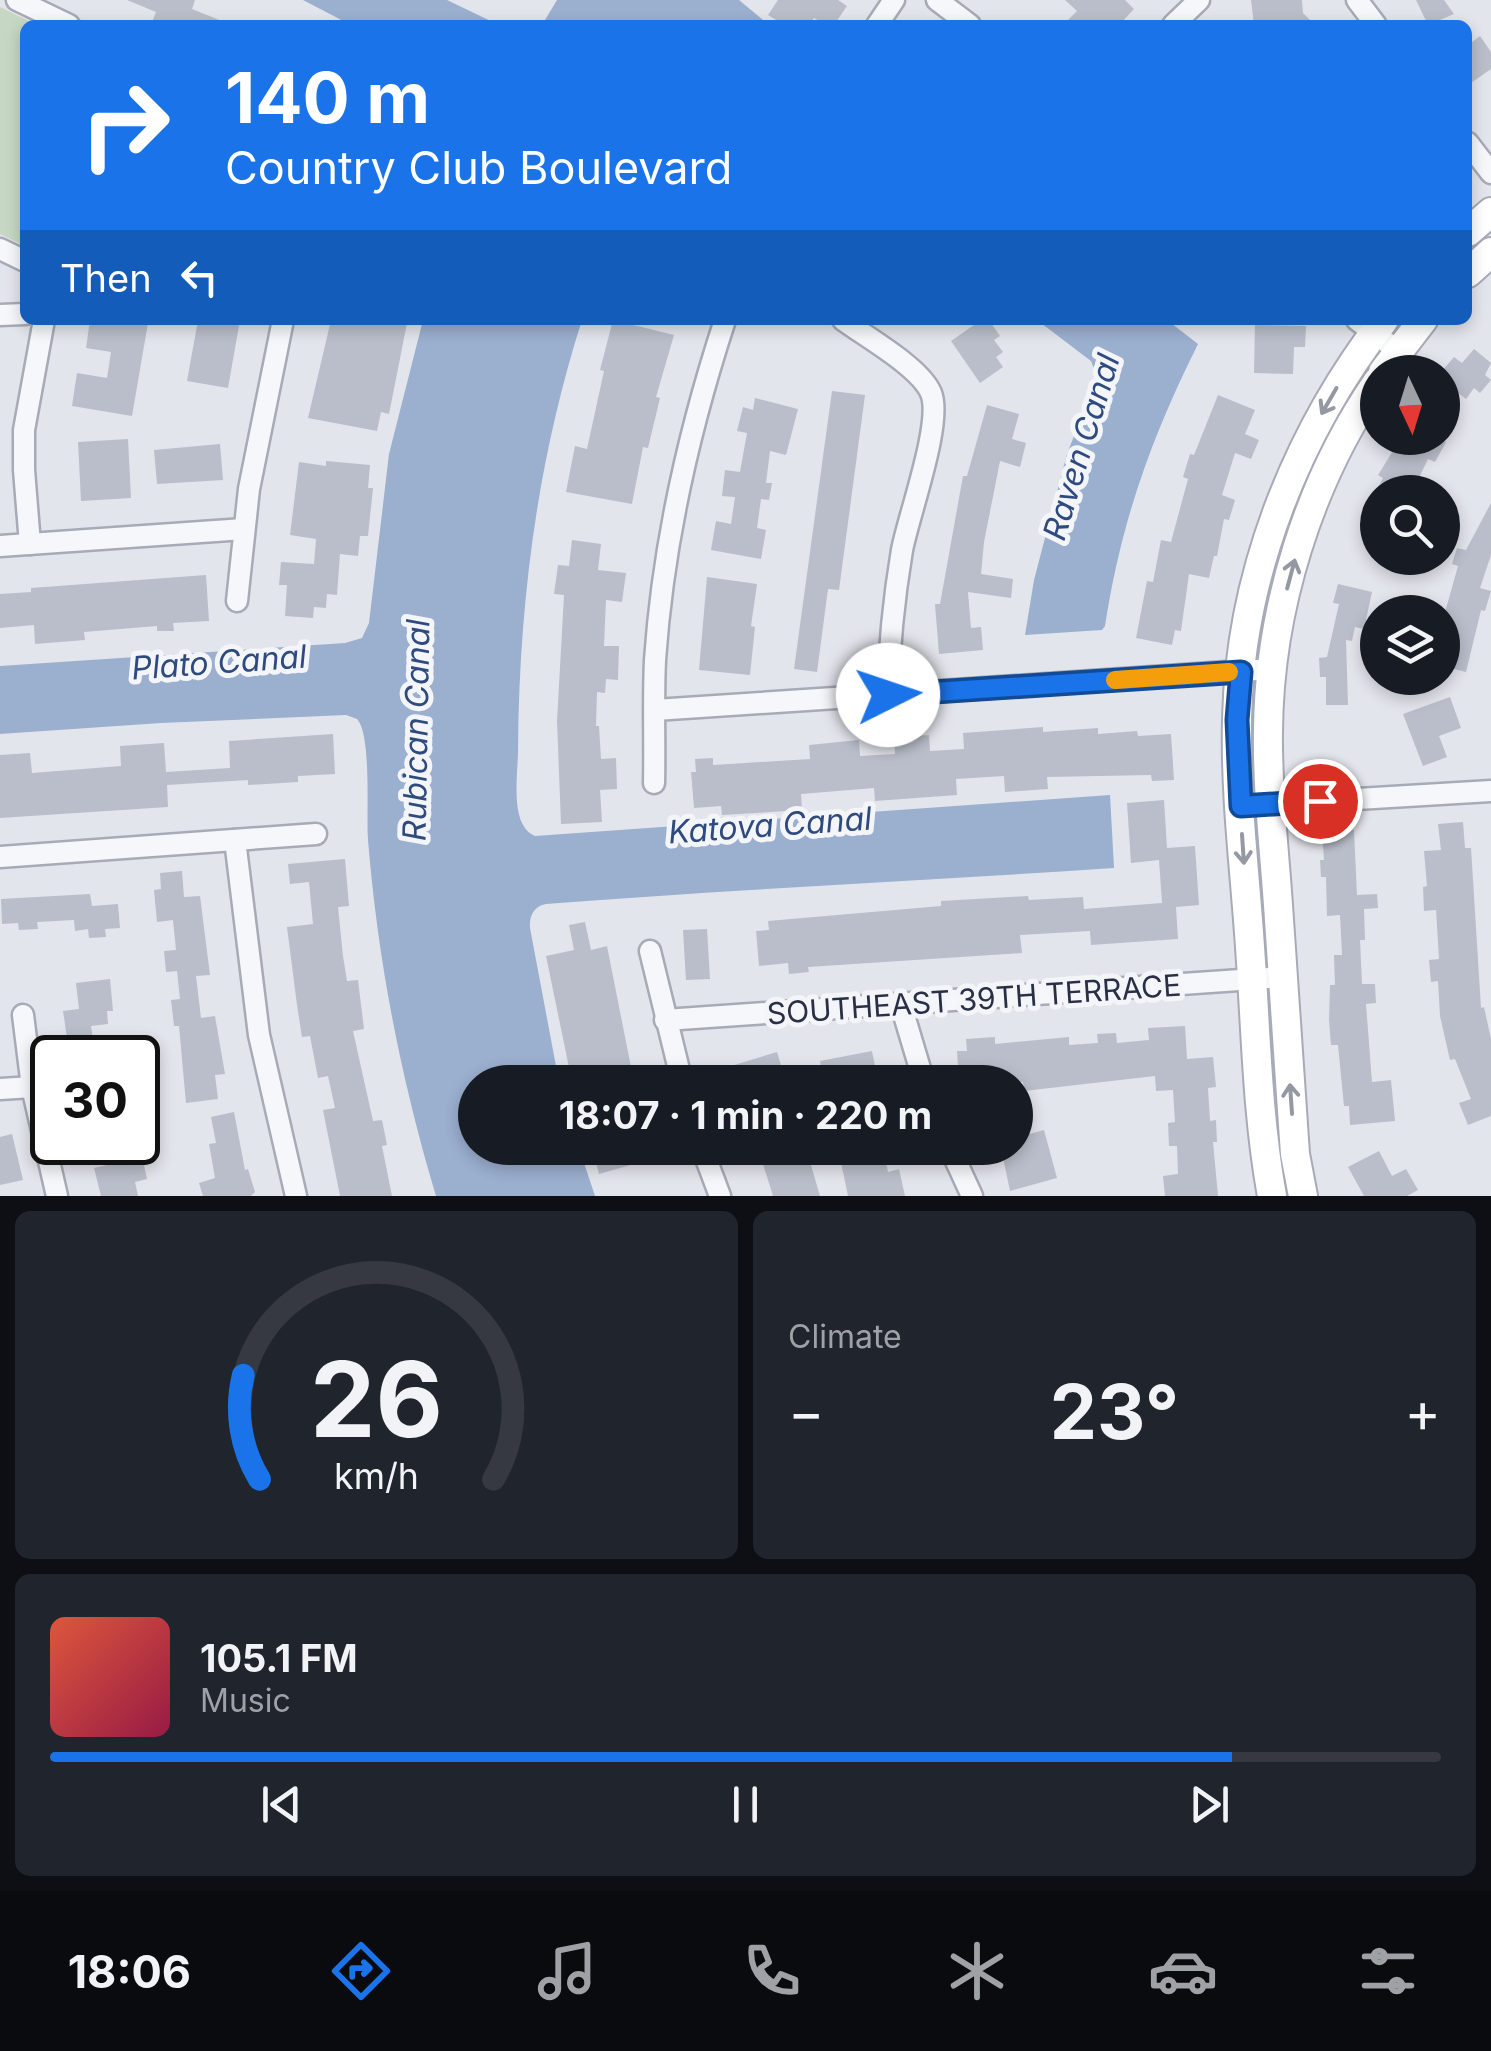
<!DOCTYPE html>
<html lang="en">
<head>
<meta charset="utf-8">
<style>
  body { margin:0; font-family:Inter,sans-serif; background:#20242c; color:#f1f3f6; height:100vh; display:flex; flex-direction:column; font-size:38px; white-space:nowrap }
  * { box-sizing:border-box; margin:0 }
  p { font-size:32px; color:#9ea1a6 }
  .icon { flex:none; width:55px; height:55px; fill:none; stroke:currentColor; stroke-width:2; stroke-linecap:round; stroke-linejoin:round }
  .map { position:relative; height:1196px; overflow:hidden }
  .sheet { display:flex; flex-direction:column; gap:15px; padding:15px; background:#0d0f14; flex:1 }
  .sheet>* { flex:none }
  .banner { position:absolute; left:20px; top:20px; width:1452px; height:305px; border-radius:15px; box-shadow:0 5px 15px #0003; background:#1a73e8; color:#fff; overflow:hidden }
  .needle { width:65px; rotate:176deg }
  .controls { position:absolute; left:1360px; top:355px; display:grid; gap:20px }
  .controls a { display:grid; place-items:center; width:100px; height:100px; border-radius:50%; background:#171b24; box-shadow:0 5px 15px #0003; font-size:50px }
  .speed { position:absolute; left:30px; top:1035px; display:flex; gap:20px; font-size:50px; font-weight:700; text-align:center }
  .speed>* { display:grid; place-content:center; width:130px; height:130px; border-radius:50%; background:#171b24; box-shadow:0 5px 15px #0003; line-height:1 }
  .speed .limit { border:5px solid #111; border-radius:15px; background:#fff; color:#111 }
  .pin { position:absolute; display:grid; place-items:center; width:85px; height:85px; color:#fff; margin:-42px; border:5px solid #fff; border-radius:50%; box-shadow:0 2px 10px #0007 }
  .me { position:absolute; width:110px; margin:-55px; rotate:86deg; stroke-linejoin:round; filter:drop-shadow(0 0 8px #0008) }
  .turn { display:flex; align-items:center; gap:35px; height:210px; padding:0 40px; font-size:45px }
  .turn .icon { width:130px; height:130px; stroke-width:2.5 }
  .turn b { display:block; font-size:70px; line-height:85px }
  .then { display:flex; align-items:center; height:95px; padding:0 40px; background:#0003; gap:20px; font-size:38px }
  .big { font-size:75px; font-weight:700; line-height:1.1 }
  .sheet .widget { flex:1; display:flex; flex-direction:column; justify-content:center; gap:15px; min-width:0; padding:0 35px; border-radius:15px; background:#20242c }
  .sheet .dial { align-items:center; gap:0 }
  .dial svg { height:260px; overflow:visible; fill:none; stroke:#363941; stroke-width:7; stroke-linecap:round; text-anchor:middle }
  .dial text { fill:#f1f3f6; stroke:none }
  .song { display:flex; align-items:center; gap:30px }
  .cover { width:120px; height:120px; border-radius:15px; background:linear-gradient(135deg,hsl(10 70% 55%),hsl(340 70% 35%)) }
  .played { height:10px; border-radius:5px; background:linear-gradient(90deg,#1a73e8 85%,#363941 85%) }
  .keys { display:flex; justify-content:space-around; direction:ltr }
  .heat { display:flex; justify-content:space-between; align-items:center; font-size:55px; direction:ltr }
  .sheet .tiles { flex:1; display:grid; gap:15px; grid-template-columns:1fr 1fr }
  .widget:last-child { grid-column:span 2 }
  .trip { position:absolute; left:458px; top:1065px; width:575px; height:100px; border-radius:50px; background:#171b24; box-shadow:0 5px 15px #0003; font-weight:700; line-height:100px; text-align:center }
  .tabs { display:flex; height:160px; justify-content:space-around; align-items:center; background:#090b0e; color:#9ea1a6 }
  .tabs .icon { width:70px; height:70px }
  .tabs .on { color:#1a73e8 }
  .tabs b { font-size:45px; color:#f1f3f6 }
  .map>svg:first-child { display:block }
  .green { fill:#c6d7c3 }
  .water { fill:#9bafcf }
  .building { fill:#b9beca }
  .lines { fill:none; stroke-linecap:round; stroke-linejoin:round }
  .street-casing { stroke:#a7abb7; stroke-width:25 }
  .secondary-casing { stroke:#a7abb7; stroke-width:32 }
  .street { stroke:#f6f7fa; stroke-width:20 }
  .secondary { stroke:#fff; stroke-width:28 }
  .oneway { stroke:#9498a2 }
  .route-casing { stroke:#114b97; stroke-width:25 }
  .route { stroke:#1a73e8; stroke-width:18 }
  .slow { stroke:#f59e0b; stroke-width:18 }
  .labels { text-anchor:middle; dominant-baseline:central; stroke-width:10; stroke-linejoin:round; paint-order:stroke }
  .street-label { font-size:30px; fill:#293046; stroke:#f3f5f9 }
  .water-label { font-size:32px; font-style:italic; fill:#2e4a7e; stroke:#f3f5f9 }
</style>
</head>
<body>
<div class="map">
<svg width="1491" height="1196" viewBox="0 0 1491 1196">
  <rect width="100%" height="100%" fill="#e3e5ec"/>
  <polygon class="green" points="0,7 37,25 25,25 25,246 0,234"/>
  <g class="water">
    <polygon points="303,0 447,0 499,25 351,25"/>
    <polygon points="557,0 739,0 769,25 542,25"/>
    <path d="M423 320H582C537 461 519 604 518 751 518 775 509 825 535 836L1110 795 1114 868C925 881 736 889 546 904 534 906 529 916 530 928L559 1082H475V1148H579L595 1196H436C401 1079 378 962 368 840 366 815 372 735 357 719L346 715 161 723 0 734V666L345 643 362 638 369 623 389 454Z"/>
    <path d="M1037 320H1167L1198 344C1151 438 1121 522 1105 626L1102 630 1025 635 1034 580 1067 454 1097 377 1091 361Z"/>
  </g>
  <g class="building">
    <polygon points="127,0 195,0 192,9 232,25 167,25 153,20 156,12"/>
    <polygon points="778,0 838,0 847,6 834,25 826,25 814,18 809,25 784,25 768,15"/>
    <polygon points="1065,0 1125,0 1134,9 1119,25 1063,25 1077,11"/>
    <polygon points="1251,0 1302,0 1303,13 1315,25 1254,25"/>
    <polygon points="1416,0 1444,0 1454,14 1428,25"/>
    <polygon points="1480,36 1491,52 1491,69 1468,85 1468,45"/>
    <polygon points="90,320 148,323 132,416 72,406 77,373 107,378 111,352 86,348"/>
    <polygon points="198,320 240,320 228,388 187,381"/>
    <polygon points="331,320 405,320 407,323 389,414 381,412 377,431 308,418"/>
    <polygon points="613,320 674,335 656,397 660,398 648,448 643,447 632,504 566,492 575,446 587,449 604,371 600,370"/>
    <polygon points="981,320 989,320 1000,336 994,340 1003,352 996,357 1003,367 980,383 951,341"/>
    <polygon points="1255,325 1306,326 1305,347 1294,347 1293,374 1254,373"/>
    <polygon points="1474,349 1491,363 1485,375 1491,380 1480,393 1474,388 1466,399 1442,380 1442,371 1454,357 1462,363"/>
    <polygon points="832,391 865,395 839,590 828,589 817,672 794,669"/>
    <polygon points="1218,395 1255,410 1245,434 1259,440 1251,459 1235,453 1222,495 1235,500 1229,520 1224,519 1217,556 1214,556 1209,578 1189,574 1181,631 1175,630 1172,645 1136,638 1147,581 1153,582 1161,540 1171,542 1188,479 1183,477 1190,454 1194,455"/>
    <polygon points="755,398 798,409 786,455 770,451 766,483 772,483 769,500 761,499 757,528 766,530 761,559 711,550 716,521 731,524 735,497 722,496 725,470 740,472 747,433 737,431 743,407 753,410"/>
    <polygon points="987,405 1019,414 1012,439 1026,443 1020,467 1000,461 984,542 981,574 1013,579 1011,598 968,592 971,628 981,627 983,650 939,654 935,604 940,604 963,476 967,476"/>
    <polygon points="1401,438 1436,438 1446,442 1435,462 1428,459 1412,492 1376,492 1383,478 1378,475"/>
    <polygon points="128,439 131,498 81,501 78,442"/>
    <polygon points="220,444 223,480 157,484 154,450"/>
    <polygon points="326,461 370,465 368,488 373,488 368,536 360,536 358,556 340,554 337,595 327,594 326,608 314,607 313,618 285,616 287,585 279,585 281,562 314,564 316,539 290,535 299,462 326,466"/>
    <polygon points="1491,503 1491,555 1480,588 1491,591 1485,611 1481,610 1466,672 1442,666 1442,623 1458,566 1452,564 1457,548 1466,550"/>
    <polygon points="572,540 601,544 598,570 626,573 622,602 606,600 604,646 619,646 618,680 606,679 605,693 597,692 596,726 599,726 601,759 616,758 617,789 600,790 602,822 561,824 557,721 564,595 554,594 558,565 569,566"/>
    <polygon points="206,575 209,621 173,623 174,631 157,631 157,626 84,632 85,640 35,644 34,625 0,628 0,594 31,592 31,588"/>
    <polygon points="707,577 757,584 751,626 755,627 750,675 699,670"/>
    <polygon points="1338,584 1372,592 1364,629 1355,627 1352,641 1346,640 1348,705 1326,705 1326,677 1320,677 1319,658 1327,657 1339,604 1333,603"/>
    <polygon points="1450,697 1461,728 1439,736 1447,757 1423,766 1403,714"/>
    <polygon points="1043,727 1043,732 1098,728 1098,734 1137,731 1138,736 1171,734 1174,780 1152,781 1151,775 1047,777 1048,789 1005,792 1004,776 956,779 957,795 875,801 874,788 801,794 802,810 722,815 721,806 694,808 691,772 696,772 695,759 713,758 713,765 810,759 809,745 859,740 860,756 895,754 894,738 929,735 930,751 964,749 963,733"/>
    <polygon points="333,734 335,774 298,776 298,782 248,785 248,780 167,785 168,807 0,818 0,755 30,753 32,773 121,766 120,746 164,743 166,772 230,768 229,741"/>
    <polygon points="1164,800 1167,848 1195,846 1199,905 1176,907 1178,939 1091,945 1090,931 1020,935 1022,953 808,967 809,972 789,974 788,963 759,966 756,931 769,930 768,921 941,906 941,901 1028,896 1029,900 1083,897 1084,909 1162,903 1159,860 1131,863 1127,803"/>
    <polygon points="1463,822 1465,848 1471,848 1481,1008 1484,1007 1491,1039 1491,1116 1468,1125 1459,1103 1471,1099 1455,1059 1450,1060 1440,1016 1438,981 1431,982 1429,960 1439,959 1436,910 1424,911 1423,887 1427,886 1424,851 1441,850 1438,824"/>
    <polygon points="1354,830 1357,895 1377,894 1378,908 1364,909 1365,940 1360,940 1362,984 1375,984 1376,1003 1366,1004 1372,1082 1391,1080 1395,1121 1350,1125 1349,1106 1344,1106 1338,1045 1331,1045 1329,1020 1330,985 1335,985 1334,955 1342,955 1340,915 1327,916 1326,877 1321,877 1320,860 1324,860 1322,832"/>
    <polygon points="345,859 349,906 338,907 343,956 347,981 358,980 364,1029 353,1031 373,1121 382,1120 387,1145 382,1146 392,1196 340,1196 323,1110 335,1108 328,1076 318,1078 310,1036 302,1037 297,1005 287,927 313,924 309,882 290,884 288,864"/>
    <polygon points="182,871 184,897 200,896 210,975 196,976 201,1018 215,1016 225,1074 215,1075 218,1099 186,1103 179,1026 174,1026 171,1000 180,999 177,971 166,972 164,951 176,950 173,920 157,922 154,890 161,889 160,873"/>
    <polygon points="90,894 92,906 118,904 120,928 105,929 106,937 89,938 88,929 75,931 74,920 37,922 38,929 19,930 18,923 2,924 1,899"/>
    <polygon points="585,922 591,950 607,946 634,1082 572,1082 546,956 574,950 569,925"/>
    <polygon points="707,929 710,979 686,980 683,930"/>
    <polygon points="110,979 113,1011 107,1011 108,1024 91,1026 96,1058 70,1058 63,1011 79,1009 76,983"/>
    <polygon points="1185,1026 1187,1059 1213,1057 1216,1087 1208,1088 1210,1121 1216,1120 1217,1142 1213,1142 1218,1196 1165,1196 1163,1176 1178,1174 1177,1146 1169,1146 1168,1123 1175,1122 1173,1090 1156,1091 1155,1076 1024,1091 1023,1082 959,1082 957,1051 967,1051 966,1039 995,1037 995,1044 1069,1037 1069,1045 1098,1043 1097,1034 1116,1033 1117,1043 1149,1040 1148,1028"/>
    <polygon points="872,1051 878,1081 824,1082 820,1061"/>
    <polygon points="777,1052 786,1082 726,1082 721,1069"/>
    <polygon points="234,1112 245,1170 248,1169 255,1192 251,1196 203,1196 199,1183 215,1178 209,1144 216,1143 211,1117"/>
    <polygon points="1044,1130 1057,1178 1010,1191 1001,1148 1015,1148 1015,1138"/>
    <polygon points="12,1134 23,1180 0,1185 0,1137"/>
    <polygon points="101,1142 127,1142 131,1159 142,1156 147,1179 135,1182 138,1196 101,1196 94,1168 107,1165"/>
    <polygon points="592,1148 636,1148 641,1162 599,1174"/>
    <polygon points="758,1148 806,1148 820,1196 773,1196"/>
    <polygon points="838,1148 883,1148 888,1172 899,1169 905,1196 848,1196"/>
    <polygon points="1379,1151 1392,1176 1406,1169 1418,1190 1407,1196 1364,1196 1348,1167"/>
  </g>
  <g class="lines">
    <defs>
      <g id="street">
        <polyline points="17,0 69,25"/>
        <polyline points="937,0 970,25"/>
        <polyline points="1357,0 1376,25"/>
        <polyline points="877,25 894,0"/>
        <polyline points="1173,25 1199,0"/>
        <polyline points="1468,143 1491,173"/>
        <polyline points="0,249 25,261"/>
        <polyline points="0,315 25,314"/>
        <path d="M843 320C866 337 920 367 931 393 943 422 909 514 902 550 894 598 889 646 888 695"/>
        <polyline points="1357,320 1398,351"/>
        <polyline points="30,544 24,470 24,430 44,320"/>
        <polyline points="0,546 244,529"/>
        <polyline points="237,601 249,489 283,320"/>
        <polyline points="655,710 1272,669"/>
        <path d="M654 783C655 742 653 701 655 660 663 544 689 430 725 320"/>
        <polyline points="1241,806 1491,791"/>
        <polyline points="235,840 259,1035 296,1196"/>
        <polyline points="0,857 316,834"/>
        <polyline points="650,951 682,1082"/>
        <polyline points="901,1005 924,1082"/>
        <polyline points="23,1015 32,1087 57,1196"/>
        <polyline points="665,1020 1283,977"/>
        <polyline points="0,1089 32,1087"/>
        <polyline points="702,1148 720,1196"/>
        <polyline points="950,1148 972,1196"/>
      </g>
      <g id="secondary">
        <polyline points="1468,232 1491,212"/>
        <polyline points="1468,273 1491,252"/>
        <polyline points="1383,372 1423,320"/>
        <path d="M1272 1196C1257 1114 1256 1030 1250 947 1245 872 1235 795 1237 719 1240 575 1296 434 1384 320"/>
        <path d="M1303 1196 1295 1154C1289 1071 1283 988 1278 905 1274 847 1267 788 1268 731 1269 609 1309 481 1378 381"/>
      </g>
    </defs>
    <use href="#street" class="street-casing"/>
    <use href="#secondary" class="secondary-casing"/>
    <use href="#street" class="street"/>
    <use href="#secondary" class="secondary"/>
  </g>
  <defs><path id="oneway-shaft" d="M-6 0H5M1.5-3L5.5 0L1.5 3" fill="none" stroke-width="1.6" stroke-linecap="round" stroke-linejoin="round" transform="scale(2.5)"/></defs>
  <g class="oneway">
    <use href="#oneway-shaft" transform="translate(1329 401) rotate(120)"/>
    <use href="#oneway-shaft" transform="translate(1291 574) rotate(-75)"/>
    <use href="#oneway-shaft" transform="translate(1243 849) rotate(86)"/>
    <use href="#oneway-shaft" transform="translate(1291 1099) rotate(-94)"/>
  </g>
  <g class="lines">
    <defs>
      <polyline id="route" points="888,695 1241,672 1237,720 1241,806 1320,801"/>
    </defs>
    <use href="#route" class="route-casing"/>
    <use href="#route" class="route"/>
    <polyline class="slow" points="1115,680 1229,672"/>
  </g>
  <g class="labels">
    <g class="street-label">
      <text transform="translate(974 999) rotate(-4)">SOUTHEAST 39TH TERRACE</text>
    </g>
    <g class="water-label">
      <text transform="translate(1081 447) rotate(-73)">Raven Canal</text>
      <text transform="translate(219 662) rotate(-4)">Plato Canal</text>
      <text transform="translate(416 730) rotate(-89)">Rubican Canal</text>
      <text transform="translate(770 825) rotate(-4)">Katova Canal</text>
    </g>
  </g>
</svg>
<div class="controls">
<a><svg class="needle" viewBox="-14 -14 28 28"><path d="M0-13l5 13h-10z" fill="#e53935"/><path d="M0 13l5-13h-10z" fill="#9ea1a6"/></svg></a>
<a><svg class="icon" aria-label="search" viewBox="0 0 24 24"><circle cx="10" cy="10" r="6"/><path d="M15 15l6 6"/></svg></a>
<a><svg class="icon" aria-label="layers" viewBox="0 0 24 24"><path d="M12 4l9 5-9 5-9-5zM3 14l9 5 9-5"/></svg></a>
</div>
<div class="speed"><div class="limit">30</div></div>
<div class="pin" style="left:1320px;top:801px;background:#d93025"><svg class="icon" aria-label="arrive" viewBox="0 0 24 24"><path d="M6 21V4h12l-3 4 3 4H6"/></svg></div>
<svg class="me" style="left:888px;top:695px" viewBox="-20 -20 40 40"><circle r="19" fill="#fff"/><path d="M0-13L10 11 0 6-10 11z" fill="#1a73e8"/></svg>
<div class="trip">18:07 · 1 min · 220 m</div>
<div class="banner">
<div class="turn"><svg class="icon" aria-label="right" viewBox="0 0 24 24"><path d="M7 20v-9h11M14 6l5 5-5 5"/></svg><div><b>140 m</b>Country Club Boulevard</div></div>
<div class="then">Then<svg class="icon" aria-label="left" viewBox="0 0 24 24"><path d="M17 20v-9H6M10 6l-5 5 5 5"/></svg></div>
</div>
</div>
<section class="sheet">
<div class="tiles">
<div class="widget dial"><svg viewBox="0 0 100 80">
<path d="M14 69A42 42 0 1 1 86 69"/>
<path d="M14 69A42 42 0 0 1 9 37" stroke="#1a73e8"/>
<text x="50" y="56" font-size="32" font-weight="700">26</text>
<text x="50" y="72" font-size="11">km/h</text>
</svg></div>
<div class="widget"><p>Climate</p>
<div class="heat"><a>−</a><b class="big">23°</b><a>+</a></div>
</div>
<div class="widget">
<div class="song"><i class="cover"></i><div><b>105.1 FM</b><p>Music</p></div></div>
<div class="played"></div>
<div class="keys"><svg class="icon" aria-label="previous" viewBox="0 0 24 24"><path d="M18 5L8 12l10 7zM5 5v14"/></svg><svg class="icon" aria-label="pause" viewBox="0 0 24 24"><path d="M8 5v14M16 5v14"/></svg><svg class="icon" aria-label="next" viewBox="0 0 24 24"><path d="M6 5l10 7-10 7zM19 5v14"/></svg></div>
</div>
</div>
</section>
<nav class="tabs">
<b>18:06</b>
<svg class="icon on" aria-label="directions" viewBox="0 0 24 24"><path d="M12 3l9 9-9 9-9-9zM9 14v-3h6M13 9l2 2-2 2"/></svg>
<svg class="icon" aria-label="music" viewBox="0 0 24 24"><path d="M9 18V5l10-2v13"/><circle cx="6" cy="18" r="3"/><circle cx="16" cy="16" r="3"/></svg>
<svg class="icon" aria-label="phone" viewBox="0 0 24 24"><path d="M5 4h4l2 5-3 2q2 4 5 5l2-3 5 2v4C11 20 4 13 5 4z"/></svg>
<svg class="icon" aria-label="climate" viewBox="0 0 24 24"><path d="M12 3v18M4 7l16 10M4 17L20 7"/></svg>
<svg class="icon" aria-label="car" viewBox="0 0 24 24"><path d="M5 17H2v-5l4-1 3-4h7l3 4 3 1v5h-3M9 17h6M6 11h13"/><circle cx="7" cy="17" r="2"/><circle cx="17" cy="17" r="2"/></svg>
<svg class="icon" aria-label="filters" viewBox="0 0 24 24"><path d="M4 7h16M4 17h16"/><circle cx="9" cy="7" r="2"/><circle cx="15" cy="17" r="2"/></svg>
</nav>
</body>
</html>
